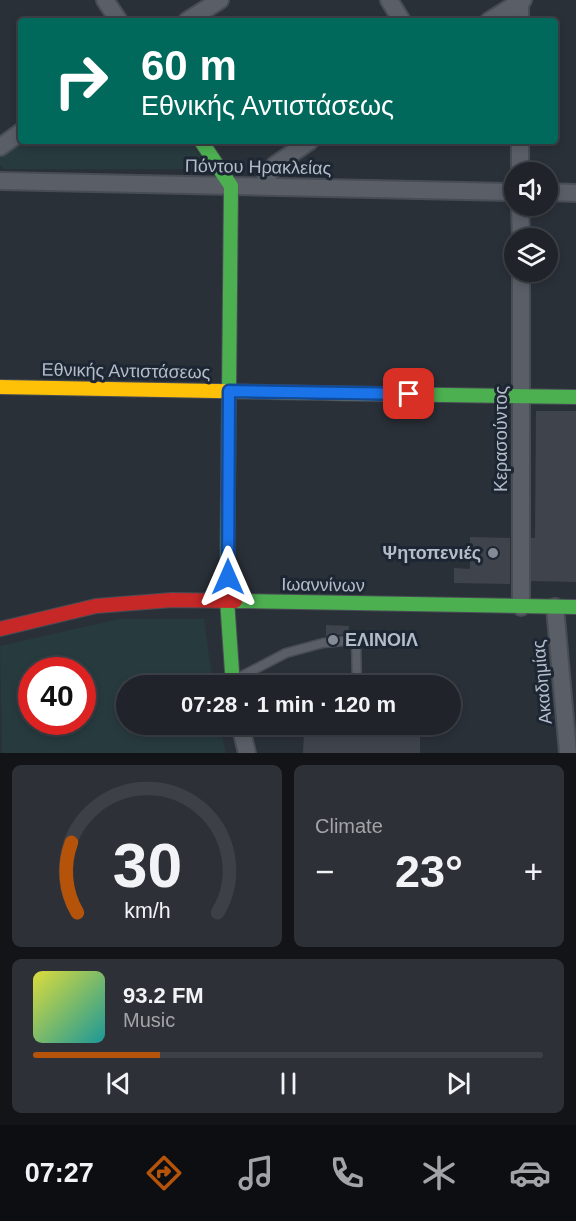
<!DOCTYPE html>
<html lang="en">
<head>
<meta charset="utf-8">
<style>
  body { margin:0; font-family:Helvetica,sans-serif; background:#2d3036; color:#f1f3f6; height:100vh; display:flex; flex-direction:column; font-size:22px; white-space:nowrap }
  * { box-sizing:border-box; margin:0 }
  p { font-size:20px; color:#a2a4a8 }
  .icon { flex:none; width:33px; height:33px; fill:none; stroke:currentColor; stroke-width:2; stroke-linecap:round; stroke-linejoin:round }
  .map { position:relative; height:753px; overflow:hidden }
  .sheet { display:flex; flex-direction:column; gap:12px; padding:12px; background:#121417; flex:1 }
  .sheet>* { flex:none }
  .hud { position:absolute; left:18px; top:18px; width:540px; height:126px; border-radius:6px; box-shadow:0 3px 9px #0003,0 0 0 2px #3d4147; background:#00695c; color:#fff; overflow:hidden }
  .controls { position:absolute; left:504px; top:162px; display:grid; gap:12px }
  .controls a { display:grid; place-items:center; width:54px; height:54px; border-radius:50%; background:#20242a; box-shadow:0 3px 9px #0003,0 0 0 2px #3d4147; font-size:30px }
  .speed { position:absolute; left:18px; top:657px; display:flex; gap:12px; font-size:30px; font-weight:700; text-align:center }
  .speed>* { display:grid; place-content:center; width:78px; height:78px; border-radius:50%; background:#20242a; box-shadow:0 3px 9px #0003,0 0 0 2px #3d4147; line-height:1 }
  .speed .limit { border:9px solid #d22; background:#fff; color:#111 }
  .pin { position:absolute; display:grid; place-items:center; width:51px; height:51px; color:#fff; margin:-26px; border-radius:12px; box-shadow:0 3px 9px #0006 }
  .me { position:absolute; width:66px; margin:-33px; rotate:0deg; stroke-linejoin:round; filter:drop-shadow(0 0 4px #0008) }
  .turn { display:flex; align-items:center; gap:21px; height:126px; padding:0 24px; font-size:27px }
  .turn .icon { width:78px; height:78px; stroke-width:2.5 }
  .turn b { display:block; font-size:42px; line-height:51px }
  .big { font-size:45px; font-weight:600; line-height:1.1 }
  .sheet .card { flex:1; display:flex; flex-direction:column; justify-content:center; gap:9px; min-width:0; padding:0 21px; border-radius:9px; background:#2d3036 }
  .sheet .dial { align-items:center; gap:0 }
  .dial svg { height:156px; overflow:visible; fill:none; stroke:#3d4147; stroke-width:7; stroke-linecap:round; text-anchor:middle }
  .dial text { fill:#f1f3f6; stroke:none }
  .song { display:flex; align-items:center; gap:18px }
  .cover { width:72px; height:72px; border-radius:9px; background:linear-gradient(135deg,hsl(60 70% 55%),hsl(180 70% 35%)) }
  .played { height:6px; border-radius:3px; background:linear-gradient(90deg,#b45309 25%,#3d4147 25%) }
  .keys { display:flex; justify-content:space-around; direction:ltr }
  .heat { display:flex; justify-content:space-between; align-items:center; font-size:33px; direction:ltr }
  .sheet .tiles { flex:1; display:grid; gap:12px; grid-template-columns:1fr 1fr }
  .card:last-child { grid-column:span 2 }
  .trip { position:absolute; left:116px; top:675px; width:345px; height:60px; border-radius:30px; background:#20242a; box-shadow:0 3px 9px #0003,0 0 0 2px #3d4147; font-weight:600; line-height:60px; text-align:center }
  .dock { display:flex; height:96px; justify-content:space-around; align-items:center; background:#0d0e11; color:#a2a4a8 }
  .dock .icon { width:42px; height:42px }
  .dock .current { color:#b45309 }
  .dock b { font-size:27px; color:#f1f3f6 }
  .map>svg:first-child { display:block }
  .green { fill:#273a3e; fill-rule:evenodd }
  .building { fill:#3f444c }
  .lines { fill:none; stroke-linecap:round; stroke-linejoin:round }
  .lane-casing { stroke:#484c55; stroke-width:11 }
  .street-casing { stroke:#484c55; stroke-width:20 }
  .fast-casing { stroke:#484c55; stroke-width:16 }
  .slow-casing { stroke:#484c55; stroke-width:16 }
  .jam-casing { stroke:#484c55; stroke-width:16 }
  .lane { stroke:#5a5e66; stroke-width:8 }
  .street { stroke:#5a5e66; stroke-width:16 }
  .fast { stroke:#4caf50; stroke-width:14 }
  .slow { stroke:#ffc107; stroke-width:14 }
  .jam { stroke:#c62828; stroke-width:14 }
  .route-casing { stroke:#114b97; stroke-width:15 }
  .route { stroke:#1a73e8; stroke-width:10 }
  .poi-dot { fill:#848b96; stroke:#1d2633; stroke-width:2 }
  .labels { text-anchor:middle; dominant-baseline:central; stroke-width:6; stroke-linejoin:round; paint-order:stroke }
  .street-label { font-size:18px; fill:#b4bcc9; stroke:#1d2633 }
  .poi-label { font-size:18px; font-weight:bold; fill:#b4bcc9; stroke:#1d2633; text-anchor:end }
</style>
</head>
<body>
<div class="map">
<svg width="576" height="753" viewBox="0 0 576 753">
  <rect width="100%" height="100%" fill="#2a3038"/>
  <g class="green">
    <polygon points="26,141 190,141 208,169 5,169 0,165 0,158"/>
    <path d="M119 619H204L213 685 126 686V724L219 725 226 753H2L0 646ZM32 670H82V722H32Z"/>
  </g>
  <g class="building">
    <polygon points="536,411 576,411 576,582 531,581 531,538 535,538"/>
    <polygon points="470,537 510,538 510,584 454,583 454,568 470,569"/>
    <polygon points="326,625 349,626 348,634 326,636"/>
    <polygon points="304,733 420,736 420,753 303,753"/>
  </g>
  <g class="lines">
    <defs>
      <g id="lane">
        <polyline points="236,679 286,653 323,643 356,640 357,686"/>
        <polyline points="315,686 318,686"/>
      </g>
      <g id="street">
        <polyline points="105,0 119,21"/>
        <polyline points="389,0 402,21"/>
        <polyline points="520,1 520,21"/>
        <polyline points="187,21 220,0"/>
        <polyline points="489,21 523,0"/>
        <polyline points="520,141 520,172"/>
        <polyline points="0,147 21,132"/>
        <polyline points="0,181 514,192"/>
        <polyline points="262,186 275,165 310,141"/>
        <polyline points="548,192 576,193"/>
        <polyline points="520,206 521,238"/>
        <polyline points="521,272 521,607"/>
        <polyline points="555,607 568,753"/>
        <polyline points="240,724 247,753"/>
      </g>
      <g id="fast">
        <polyline points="201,141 231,186 227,600 233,686"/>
        <polyline points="380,394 576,397"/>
        <polyline points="235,601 576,607"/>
      </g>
      <polyline id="slow" points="0,387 380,394"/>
      <polyline id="jam" points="0,629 96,606 172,600 235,601"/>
    </defs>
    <use href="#lane" class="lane-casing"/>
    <use href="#street" class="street-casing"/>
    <use href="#fast" class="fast-casing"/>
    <use href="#slow" class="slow-casing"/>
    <use href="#jam" class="jam-casing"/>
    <use href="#lane" class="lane"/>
    <use href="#street" class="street"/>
    <use href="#fast" class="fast"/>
    <use href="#slow" class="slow"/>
    <use href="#jam" class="jam"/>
  </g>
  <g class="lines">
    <defs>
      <polyline id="route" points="228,577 229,391 409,394"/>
    </defs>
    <use href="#route" class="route-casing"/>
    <use href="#route" class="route"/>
  </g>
  <g class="poi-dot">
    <circle cx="493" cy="553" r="6"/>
    <circle cx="333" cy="640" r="6"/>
  </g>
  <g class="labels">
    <g class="street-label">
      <text transform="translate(258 167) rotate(1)">Πόντου Ηρακλείας</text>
      <text transform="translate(126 371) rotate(1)">Εθνικής Αντιστάσεως</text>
      <text transform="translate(501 439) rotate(-90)">Κερασούντος</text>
      <text transform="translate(323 585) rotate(1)">Ιωαννίνων</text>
      <text transform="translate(542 682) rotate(-95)">Ακαδημίας</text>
    </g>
    <g class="poi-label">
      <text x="481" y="553">Ψητοπενιές</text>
      <text x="345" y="640" text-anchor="start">ΕΛΙΝΟΙΛ</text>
    </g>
  </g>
</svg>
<div class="controls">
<a><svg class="icon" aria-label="sound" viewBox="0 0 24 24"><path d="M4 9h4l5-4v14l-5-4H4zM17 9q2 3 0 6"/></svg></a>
<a><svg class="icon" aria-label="layers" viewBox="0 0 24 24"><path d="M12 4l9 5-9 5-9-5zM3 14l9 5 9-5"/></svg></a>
</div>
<div class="speed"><div class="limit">40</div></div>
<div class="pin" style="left:409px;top:394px;background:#d93025"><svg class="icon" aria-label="arrive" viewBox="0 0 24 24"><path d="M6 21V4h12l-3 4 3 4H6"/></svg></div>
<svg class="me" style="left:228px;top:577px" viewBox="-20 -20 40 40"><path d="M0-17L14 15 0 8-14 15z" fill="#1a73e8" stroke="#fff" stroke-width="4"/></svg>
<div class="trip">07:28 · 1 min · 120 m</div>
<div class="hud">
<div class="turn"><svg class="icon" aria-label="right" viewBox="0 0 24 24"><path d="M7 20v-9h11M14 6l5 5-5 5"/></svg><div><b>60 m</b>Εθνικής Αντιστάσεως</div></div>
</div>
</div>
<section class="sheet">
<div class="tiles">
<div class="card dial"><svg viewBox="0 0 100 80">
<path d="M14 69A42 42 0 1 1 86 69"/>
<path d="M14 69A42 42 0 0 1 11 33" stroke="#b45309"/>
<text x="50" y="56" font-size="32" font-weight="700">30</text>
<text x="50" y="72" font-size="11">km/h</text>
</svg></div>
<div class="card"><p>Climate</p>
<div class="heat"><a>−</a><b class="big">23°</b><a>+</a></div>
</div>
<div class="card">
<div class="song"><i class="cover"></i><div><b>93.2 FM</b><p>Music</p></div></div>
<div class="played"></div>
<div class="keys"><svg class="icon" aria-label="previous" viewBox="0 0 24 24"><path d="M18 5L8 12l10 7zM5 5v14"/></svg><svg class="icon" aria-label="pause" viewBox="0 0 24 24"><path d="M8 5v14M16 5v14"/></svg><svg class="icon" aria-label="next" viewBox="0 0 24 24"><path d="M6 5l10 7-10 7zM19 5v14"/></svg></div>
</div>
</div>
</section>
<nav class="dock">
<b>07:27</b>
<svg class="icon current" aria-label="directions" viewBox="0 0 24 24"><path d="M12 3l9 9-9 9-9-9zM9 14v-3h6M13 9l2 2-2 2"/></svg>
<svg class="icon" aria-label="music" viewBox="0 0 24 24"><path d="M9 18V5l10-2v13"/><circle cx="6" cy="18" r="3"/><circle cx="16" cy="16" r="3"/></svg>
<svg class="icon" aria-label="phone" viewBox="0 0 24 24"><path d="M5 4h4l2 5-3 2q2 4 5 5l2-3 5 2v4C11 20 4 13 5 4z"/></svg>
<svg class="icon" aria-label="climate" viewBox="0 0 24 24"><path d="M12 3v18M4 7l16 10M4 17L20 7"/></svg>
<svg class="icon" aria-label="car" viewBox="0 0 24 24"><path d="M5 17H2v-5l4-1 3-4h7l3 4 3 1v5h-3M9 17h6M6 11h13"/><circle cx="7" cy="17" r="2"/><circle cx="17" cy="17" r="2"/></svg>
</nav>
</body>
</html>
